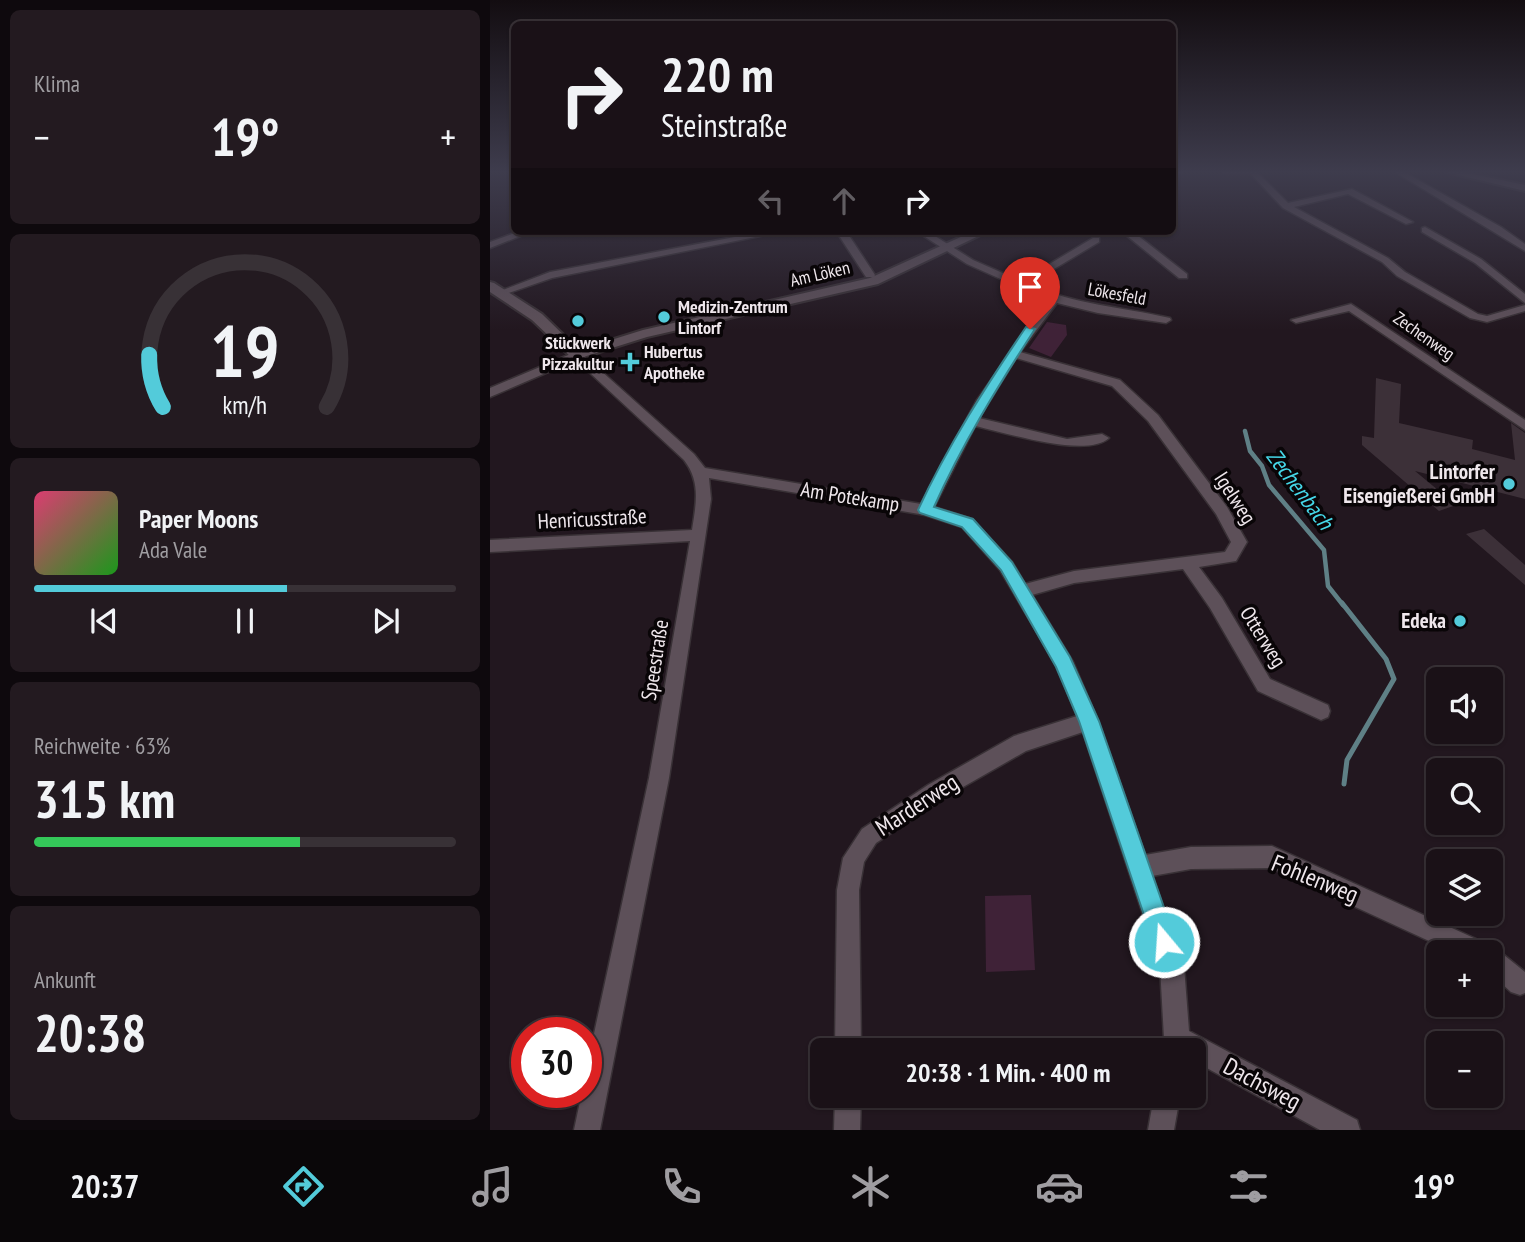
<!DOCTYPE html>
<html lang="de">
<meta charset="utf-8">
<style>
:root{--surface:#1a1117;--page:#231a20;--text:#f1f3f6;--muted:#9f9da1;--line:#383136;--accent:#53cbda}
body{margin:0;font-family:"PT Sans Narrow",sans-serif;background:var(--page);color:var(--text);height:100vh;display:flex;flex-direction:column;font-size:26px;white-space:nowrap}
*{box-sizing:border-box;margin:0}
p{font-size:23px;color:var(--muted)}
.icon{flex:none;width:38px;height:38px;fill:none;stroke:currentColor;stroke-width:2;stroke-linecap:round;stroke-linejoin:round}
.map{position:relative;flex:1;overflow:hidden}
.panel{display:flex;flex-direction:column;gap:10px;padding:10px;background:#0e090d;width:490px}
.panel>*{flex:none}
.top-card{position:absolute;left:21px;top:21px;width:665px;height:214px;border-radius:10px;box-shadow:0 2px 5px #0004,0 0 0 2px var(--line);background:#1a1117;color:var(--text);overflow:hidden}
.buttons{position:absolute;left:936px;top:667px;display:grid;gap:14px}
.buttons a{display:grid;place-items:center;width:77px;height:77px;border-radius:10px;background:var(--surface);box-shadow:0 2px 5px #0004,0 0 0 2px var(--line);font-size:35px}
.speed{position:absolute;left:21px;top:1017px;display:flex;gap:14px;font-size:35px;font-weight:700;text-align:center}
.speed>*{display:grid;place-content:center;width:91px;height:91px;border-radius:50%;background:var(--surface);box-shadow:0 2px 5px #0004,0 0 0 2px var(--line);line-height:1}
.speed .limit{border:10px solid #d22;background:#fff;color:#111}
.pin{position:absolute;display:grid;place-items:center;width:60px;height:60px;color:#fff;margin:-72px -30px;border-radius:50% 50% 50% 0;rotate:-45deg;box-shadow:0 0 7px #0007}
.pin .icon{rotate:45deg}
.me{position:absolute;width:77px;margin:-38px;rotate:342deg;stroke-linejoin:round;filter:drop-shadow(0 0 5px #0008)}
.turn{display:flex;align-items:center;gap:24px;height:147px;padding:0 35px;font-size:32px}
.turn .icon{width:91px;height:91px;stroke-width:2.5}
.turn b{display:block;font-size:49px;line-height:60px}
.lanes{display:flex;align-items:center;height:66px;padding:0 35px;background:#0003;justify-content:center;gap:35px;direction:ltr}
.lanes .off{opacity:.35}
.big{font-size:52px;font-weight:700;line-height:1.1}
.panel .card{flex:1;display:flex;flex-direction:column;justify-content:center;gap:10px;min-width:0;padding:0 24px;border-radius:10px;background:var(--page)}
.panel .dial{align-items:center;gap:0}
.dial svg{height:182px;overflow:visible;fill:none;stroke:var(--line);stroke-width:7;stroke-linecap:round;text-anchor:middle}
.dial text{fill:var(--text);stroke:none}
.song{display:flex;align-items:center;gap:21px}
.cover{width:84px;height:84px;border-radius:10px;background:linear-gradient(135deg,hsl(340 70% 55%),hsl(120 70% 35%))}
.played{height:7px;border-radius:4px;background:linear-gradient(90deg,var(--accent) 60%,var(--line) 60%)}
.keys{display:flex;justify-content:space-around;direction:ltr}
.heat{display:flex;justify-content:space-between;align-items:center;font-size:38px;direction:ltr}
.charge{height:10px;border-radius:5px;background:linear-gradient(90deg,#34c759 63%,var(--line) 0)}
.trip{position:absolute;left:320px;top:1038px;width:396px;height:70px;border-radius:10px;background:var(--surface);box-shadow:0 2px 5px #0004,0 0 0 2px var(--line);font-weight:700;line-height:70px;text-align:center}
.tab-bar{display:flex;height:112px;justify-content:space-around;align-items:center;background:#0a0709;color:var(--muted)}
.tab-bar .icon{width:49px;height:49px}
.tab-bar .on{color:var(--accent)}
.tab-bar b{font-size:32px;color:var(--text)}
main{display:flex;flex:1;min-height:0}
.map>svg:first-child{display:block}
.green{fill:#3f2237}
.lines{fill:none;stroke-linecap:round;stroke-linejoin:round}
.stream-far1{stroke:#5f8086;stroke-width:4.5}
.stream{stroke:#5f8086;stroke-width:5}
.building{fill:#3c3038}
.minor-casing{stroke:#393136;stroke-width:3}
.tertiary-casing{stroke:#393136;stroke-width:4}
.minor{fill:#5d5059;fill-rule:evenodd}
.tertiary{fill:#5d5059;fill-rule:evenodd}
.route{fill:#53cbda;stroke:#36848e;stroke-width:2}
.poi-dot{fill:#53cbda;stroke:#090507;stroke-width:2.5}
.labels{text-anchor:middle;stroke-width:7;stroke-linejoin:round;paint-order:stroke}
.far-street-label{font-size:18px;fill:#efe7ec;stroke:#090507}
.far-poi-label{font-size:18px;font-weight:bold;fill:#efe7ec;stroke:#090507;text-anchor:start}
.poi-label{font-size:21px;font-weight:bold;fill:#efe7ec;stroke:#090507;text-anchor:end}
.street-label{font-size:21px;fill:#efe7ec;stroke:#090507}
.water-label{font-size:23px;font-style:italic;fill:#45d7e8;stroke:#090507}
.near-street-label{font-size:24px;fill:#efe7ec;stroke:#090507}
</style>
<main>
<section class="panel">
<div class="card"><p>Klima</p>
<div class="heat"><a>−</a><b class="big">19°</b><a>+</a></div>
</div>
<div class="card dial"><svg viewBox="0 0 100 80">
<path d="M14 69A42 42 0 1 1 86 69"/>
<path d="M14 69A42 42 0 0 1 8 46" stroke="#53cbda"/>
<text x="50" y="56" font-size="32" font-weight="700">19</text>
<text x="50" y="72" font-size="11">km/h</text>
</svg></div>
<div class="card">
<div class="song"><i class="cover"></i><div><b>Paper Moons</b><p>Ada Vale</p></div></div>
<div class="played"></div>
<div class="keys"><svg class="icon" aria-label="previous" viewBox="0 0 24 24"><path d="M18 5L8 12l10 7zM5 5v14"/></svg><svg class="icon" aria-label="pause" viewBox="0 0 24 24"><path d="M8 5v14M16 5v14"/></svg><svg class="icon" aria-label="next" viewBox="0 0 24 24"><path d="M6 5l10 7-10 7zM19 5v14"/></svg></div>
</div>
<div class="card"><p>Reichweite · 63%</p><b class="big">315 km</b><div class="charge"></div></div>
<div class="card"><p>Ankunft</p><b class="big">20:38</b></div>
</section>
<div class="map">
<svg width="1035" height="1130" viewBox="0 0 1035 1130">
<rect width="100%" height="100%" fill="#22171f"/>
<path class="green" d="M557 322 576 325 577 335 561 357 539 348Z
M541 895 545 970 496 972 495 896Z"/>
<g class="lines">
<path class="stream-far1" d="M755 431 760 451 772 466 779 485 834 550 838 586 853 605"/>
<path class="stream" d="M852 603 896 659 904 679 857 760 854 784"/>
</g>
<path class="building" d="M886 378 911 384 909 423 983 440 982 449 1025 460 1021 423 1035 433V499L925 471 966 505 949 511 872 445V436L884 438Z
M994 529 1035 565V585L976 534Z"/>
<g class="lines">
<defs>
<path id="minor" d="M682 172H692L682 176Z
M732 172H767L798 203 862 189 923 222 916 224 858 194 804 207 898 258 915 272 988 314 997 316 1035 305V311L997 322 980 318 907 276 892 262 793 208 761 174H736Z
M905 172H914L1011 227 1035 244V251Z
M935 227 991 259 1035 294V303L985 263 932 232V228Z
M30 231H43L0 248V242Z
M276 231H295L62 278 10 296 5 293 60 272Z
M346 231H356L385 275 384 277H376Z
M426 231H437L483 260 531 281 603 238H609V242L539 284C589 306 628 306 680 318L681 320 676 323 608 313 567 303 530 352 630 380 668 415 737 507 757 542 746 561 709 567 732 598 780 679 838 705 840 711 838 717 831 720 768 691 720 608 693 569 584 583 542 595 583 662 608 721 655 855 701 847 782 846 997 944 999 948 1009 951 1035 972V993L1030 995 1021 992 1001 974V952H963L781 868 701 869 662 876 694 966 699 1031 867 1120 870 1130H830L704 1061V1050H672L674 1038 670 966 593 732 536 751 452 799 386 843 374 862 369 890 371 1050H345L347 890 353 858 372 829 438 785 524 736 587 716 567 666 510 570 472 527 435 515 219 478 221 499 179 778 110 1130H84L92 1092H96V1071L159 778 200 541 0 552V540L202 530C206 504 211 482 194 460L86 360 0 397V388L83 353H91L204 454 215 468 431 504 487 400 558 300 477 264ZM526 358 622 386 658 421 726 514 741 542 735 552 584 571 535 584 522 562 482 519 444 507 485 426C514 432 596 459 619 438L612 434 577 439 489 418Z
M631 231H642L697 274V278H689Z
M861 304 1035 420V430L859 311 806 323 801 320Z
M345 1096H371L370 1130H344Z
M664 1096H690L684 1130H658Z"/>
<path id="tertiary" d="M956 172H973L1035 185V191Z
M484 231H499L388 284 157 337 87 359 82 358 42 320 0 292V282L4 283 52 314 89 350 153 330 380 278Z"/>
</defs>
<use href="#minor" class="minor-casing"/>
<use href="#tertiary" class="tertiary-casing"/>
<use href="#minor" class="minor"/>
<use href="#tertiary" class="tertiary"/>
</g>
<linearGradient id="sky" x2="0" y2="1"><stop stop-color="#130d11"/><stop offset="0.52" stop-color="#3e3c4d"/><stop offset="1" stop-color="#3e3c4d" stop-opacity="0"/></linearGradient>
<rect width="1035" height="330" fill="url(#sky)"/>
<path class="route" d="M536 327 545 329C508 386 472 444 444 507L483 519 522 562 580 657 609 721 686 942 683 950 674 953 666 950 663 942 589 721 566 667 511 570 472 527 430 513 428 510C458 445 496 386 536 327Z"/>
<g class="poi-dot">
<circle cx="174" cy="317" r="7"/>
<circle cx="88" cy="321" r="7"/>
<path d="M136.5 351.5h7v7h7v7h-7v7h-7v-7h-7v-7h7z"/>
<circle cx="1019" cy="484" r="7"/>
<circle cx="970" cy="621" r="7"/>
</g>
<g class="labels">
<g class="far-street-label">
<text transform="translate(330 274) rotate(-13)" y="6">Am Löken</text>
<text transform="translate(627 294) rotate(10)" y="6">Lökesfeld</text>
<text transform="translate(934 336) rotate(35)" y="6">Zechenweg</text>
</g>
<g class="far-poi-label">
<text x="188" y="313">Medizin-Zentrum<tspan x="188" dy="21">Lintorf</tspan></text>
<text x="88" y="349" text-anchor="middle">Stückwerk<tspan x="88" dy="21">Pizzakultur</tspan></text>
<text x="154" y="358">Hubertus<tspan x="154" dy="21">Apotheke</tspan></text>
</g>
<g class="poi-label">
<text x="1005" y="479">Lintorfer<tspan x="1005" dy="24">Eisengießerei GmbH</tspan></text>
<text x="956" y="628">Edeka</text>
</g>
<g class="street-label">
<text transform="translate(360 497) rotate(9)" y="7">Am Potekamp</text>
<text transform="translate(745 498) rotate(57)" y="7">Igelweg</text>
<text transform="translate(102 519) rotate(-3)" y="7">Henricusstraße</text>
<text transform="translate(773 637) rotate(58)" y="7">Otterweg</text>
<text transform="translate(165 660) rotate(-81)" y="7">Speestraße</text>
</g>
<g class="water-label">
<text transform="translate(810 489) rotate(53)" y="8">Zechenbach</text>
</g>
<g class="near-street-label">
<text transform="translate(427 805) rotate(-33)" y="8">Marderweg</text>
<text transform="translate(825 879) rotate(22)" y="8">Fohlenweg</text>
<text transform="translate(772 1084) rotate(28)" y="8">Dachsweg</text>
</g>
</g>
</svg>
<div class="buttons">
<a><svg class="icon" aria-label="sound" viewBox="0 0 24 24"><path d="M4 9h4l5-4v14l-5-4H4zM17 9q2 3 0 6"/></svg></a>
<a><svg class="icon" aria-label="search" viewBox="0 0 24 24"><circle cx="10" cy="10" r="6"/><path d="M15 15l6 6"/></svg></a>
<a><svg class="icon" aria-label="layers" viewBox="0 0 24 24"><path d="M12 4l9 5-9 5-9-5zM3 14l9 5 9-5"/></svg></a>
<a>+</a>
<a>−</a>
</div>
<div class="speed"><div class="limit">30</div></div>
<div class="pin" style="left:540px;top:329px;background:#d93025"><svg class="icon" aria-label="arrive" viewBox="0 0 24 24"><path d="M6 21V4h12l-3 4 3 4H6"/></svg></div>
<svg class="me" style="left:674px;top:942px" viewBox="-20 -20 40 40"><circle r="17" fill="#53cbda" stroke="#fff" stroke-width="3"/><path d="M0-11L8 9 0 5-8 9z" fill="#fff"/></svg>
<div class="trip">20:38 · 1 Min. · 400 m</div>
<div class="top-card">
<div class="turn"><svg class="icon" aria-label="right" viewBox="0 0 24 24"><path d="M7 20v-9h11M14 6l5 5-5 5"/></svg><div><b>220 m</b>Steinstraße</div></div>
<div class="lanes"><svg class="icon off" aria-label="left" viewBox="0 0 24 24"><path d="M17 20v-9H6M10 6l-5 5 5 5"/></svg><svg class="icon off" aria-label="ahead" viewBox="0 0 24 24"><path d="M12 20V5M6 11l6-6 6 6"/></svg><svg class="icon" aria-label="right" viewBox="0 0 24 24"><path d="M7 20v-9h11M14 6l5 5-5 5"/></svg></div>
</div>
</div>
</main>
<nav class="tab-bar">
<b>20:37</b>
<svg class="icon on" aria-label="directions" viewBox="0 0 24 24"><path d="M12 3l9 9-9 9-9-9zM9 14v-3h6M13 9l2 2-2 2"/></svg>
<svg class="icon" aria-label="music" viewBox="0 0 24 24"><path d="M9 18V5l10-2v13"/><circle cx="6" cy="18" r="3"/><circle cx="16" cy="16" r="3"/></svg>
<svg class="icon" aria-label="phone" viewBox="0 0 24 24"><path d="M5 4h4l2 5-3 2q2 4 5 5l2-3 5 2v4C11 20 4 13 5 4z"/></svg>
<svg class="icon" aria-label="climate" viewBox="0 0 24 24"><path d="M12 3v18M4 7l16 10M4 17L20 7"/></svg>
<svg class="icon" aria-label="car" viewBox="0 0 24 24"><path d="M5 17H2v-5l4-1 3-4h7l3 4 3 1v5h-3M9 17h6M6 11h13"/><circle cx="7" cy="17" r="2"/><circle cx="17" cy="17" r="2"/></svg>
<svg class="icon" aria-label="filters" viewBox="0 0 24 24"><path d="M4 7h16M4 17h16"/><circle cx="9" cy="7" r="2"/><circle cx="15" cy="17" r="2"/></svg>
<b>19°</b>
</nav>
